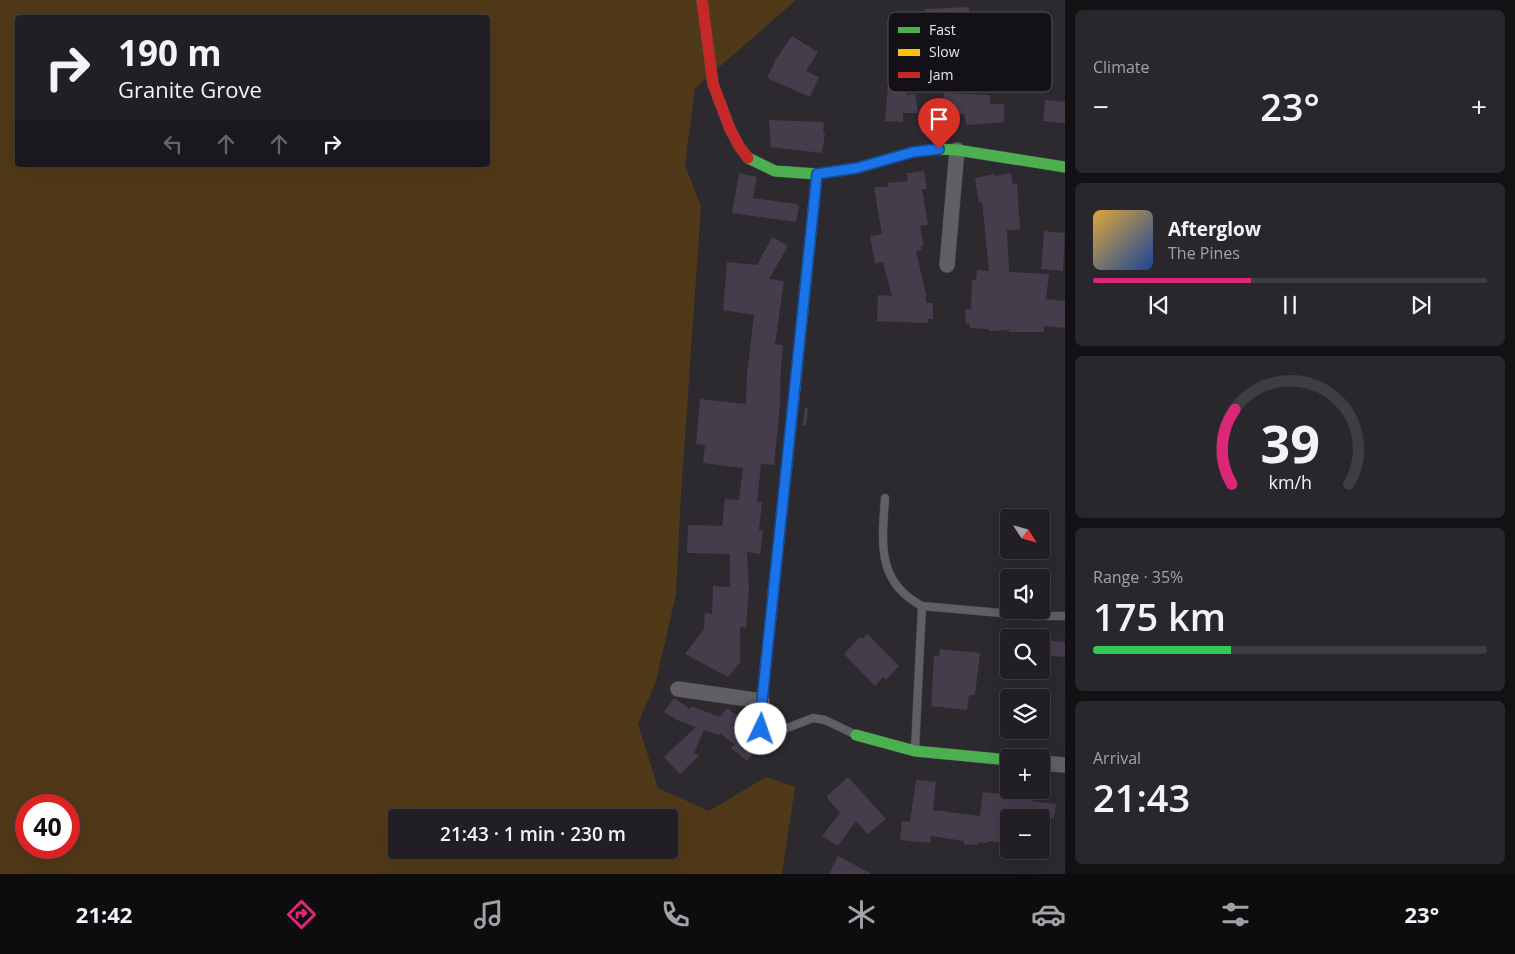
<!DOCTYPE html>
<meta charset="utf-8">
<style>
:root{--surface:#211f23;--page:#29272b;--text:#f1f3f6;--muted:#a2a2a6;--line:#3e3d41;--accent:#db2777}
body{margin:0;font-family:"Open Sans",sans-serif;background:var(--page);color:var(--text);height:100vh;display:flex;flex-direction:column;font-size:19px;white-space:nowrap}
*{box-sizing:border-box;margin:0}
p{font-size:16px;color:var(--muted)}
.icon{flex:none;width:28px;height:28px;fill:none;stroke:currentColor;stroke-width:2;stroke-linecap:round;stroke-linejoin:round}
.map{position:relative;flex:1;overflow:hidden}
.sheet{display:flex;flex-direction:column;gap:10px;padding:10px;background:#121113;width:450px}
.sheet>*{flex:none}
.hud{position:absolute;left:15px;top:15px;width:475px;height:152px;border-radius:5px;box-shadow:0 5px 20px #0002,0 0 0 1px var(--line);background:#211f23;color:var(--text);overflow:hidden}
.needle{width:32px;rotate:126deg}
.buttons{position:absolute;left:1000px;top:509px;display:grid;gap:10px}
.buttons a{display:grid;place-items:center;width:50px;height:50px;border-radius:5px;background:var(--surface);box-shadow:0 5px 20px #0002,0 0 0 1px var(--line);font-size:25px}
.speed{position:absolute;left:15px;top:794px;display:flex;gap:10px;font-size:25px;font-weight:700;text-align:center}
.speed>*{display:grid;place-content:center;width:65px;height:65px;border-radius:50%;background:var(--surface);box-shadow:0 5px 20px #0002,0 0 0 1px var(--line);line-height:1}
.speed .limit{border:8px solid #d22;background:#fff;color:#111}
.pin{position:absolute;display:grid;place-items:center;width:42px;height:42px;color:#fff;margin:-51px -21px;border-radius:50% 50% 50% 0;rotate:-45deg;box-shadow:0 0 5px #0007}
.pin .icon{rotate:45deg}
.me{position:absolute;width:55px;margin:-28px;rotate:3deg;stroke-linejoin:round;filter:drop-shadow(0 0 4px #0008)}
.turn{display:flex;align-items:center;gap:18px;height:105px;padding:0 20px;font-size:22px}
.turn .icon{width:65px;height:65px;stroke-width:2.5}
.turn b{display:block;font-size:35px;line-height:42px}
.lanes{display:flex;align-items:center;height:48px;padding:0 20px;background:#0003;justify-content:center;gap:25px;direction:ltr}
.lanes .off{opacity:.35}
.big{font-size:38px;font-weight:600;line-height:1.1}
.sheet .widget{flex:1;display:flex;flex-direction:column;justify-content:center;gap:8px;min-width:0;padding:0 18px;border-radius:8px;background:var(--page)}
.sheet .dial{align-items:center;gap:0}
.dial svg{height:130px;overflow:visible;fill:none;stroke:var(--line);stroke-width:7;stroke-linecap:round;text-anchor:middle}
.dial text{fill:var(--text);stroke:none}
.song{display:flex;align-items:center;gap:15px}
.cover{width:60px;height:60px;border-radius:8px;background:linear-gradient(135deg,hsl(40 70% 55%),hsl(220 70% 35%))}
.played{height:5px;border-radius:2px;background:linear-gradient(90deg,var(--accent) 40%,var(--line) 40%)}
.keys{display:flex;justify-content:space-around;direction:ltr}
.heat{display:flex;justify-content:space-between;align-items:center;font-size:28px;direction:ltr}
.charge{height:8px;border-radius:4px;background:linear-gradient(90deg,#34c759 35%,var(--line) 0)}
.trip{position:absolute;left:388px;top:809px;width:290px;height:50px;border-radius:5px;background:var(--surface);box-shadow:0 5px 20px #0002,0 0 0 1px var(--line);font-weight:600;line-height:50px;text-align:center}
.dock{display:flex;height:80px;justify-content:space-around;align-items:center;background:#0d0c0e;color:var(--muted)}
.dock .icon{width:35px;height:35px}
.dock .on{color:var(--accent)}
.dock b{font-size:22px;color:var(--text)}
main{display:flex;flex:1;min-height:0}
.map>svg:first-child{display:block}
.green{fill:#503918;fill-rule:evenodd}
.building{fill:#453d4c}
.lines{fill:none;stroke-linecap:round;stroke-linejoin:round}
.lane-casing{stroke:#47444a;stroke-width:9}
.street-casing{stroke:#47444a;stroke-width:16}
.fast-casing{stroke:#47444a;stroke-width:12}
.slow-casing{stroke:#47444a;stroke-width:12}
.jam-casing{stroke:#47444a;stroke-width:12}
.lane{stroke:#615f64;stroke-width:8}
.street{stroke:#615f64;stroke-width:15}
.fast{stroke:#4caf50;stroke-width:11}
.slow{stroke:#ffc107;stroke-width:11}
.jam{stroke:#c62828;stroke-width:11}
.route-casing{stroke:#114b97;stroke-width:12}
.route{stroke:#1a73e8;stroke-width:9}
.key{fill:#131016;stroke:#535056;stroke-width:1}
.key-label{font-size:14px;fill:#e8e5ec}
</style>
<main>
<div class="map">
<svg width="1065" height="874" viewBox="0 0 1065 874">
<rect width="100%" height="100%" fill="#2c292f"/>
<path class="green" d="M0 0H796L695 88 685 165 701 207 681 494 676 594 656 681 638 724 658 788 709 811 766 777 795 787 782 874H0ZM18 18H488V165H18ZM26 805H69V848H26ZM396 818H669V850H396Z"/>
<path class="building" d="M969 7 970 38 926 40 925 9Z
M792 36 818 52 806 71 819 77 810 97 767 78 776 59Z
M888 84 906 88 907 95 915 94 918 113H903V122L885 121Z
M944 93 990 95V104H1004V122L966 125 965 114H943Z
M1045 100 1065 102V123L1043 121Z
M769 120 824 122 823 133H825L822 153 771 147Z
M924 171 927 189H922L928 225 920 226 924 246H921L922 250 916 251 926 294V303H933V319H928V323L877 321 878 295 892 296 883 262 875 263 870 236 882 234 874 187H888V183L908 181 907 173Z
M739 173 757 177 753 198 797 204V206H799L796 222 732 213Z
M1011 173 1013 184 1017 183 1020 229 1007 230 1009 272 1049 274 1046 299 1065 301V328L1044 326V332H1009V330L989 331V329L970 328V324H966L965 309H971L972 280H976L977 270 989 271 982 202 979 203 975 178 995 174V176Z
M1044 231 1065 233 1063 271 1041 269Z
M772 237 788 246 769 279 784 281 775 344 783 345 781 366 780 404 774 465 761 464 757 502H762L759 530H763L760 554 747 552 749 588 746 628 740 627V662L728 677 685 654 704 629 705 613 712 614 713 586 730 587V554L687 553 688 525 722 526 725 499 739 500 743 468 703 463 705 445 696 444 700 399 746 404 747 374 754 315 723 310 727 262 757 265Z
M805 408H808L806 426 803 425Z
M867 634 899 666 886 680 883 677 875 686 844 654 860 637 862 639Z
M1041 640 1065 642V657L1041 655Z
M940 649 980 653 975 695H969L967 710 931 706 934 656H939Z
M674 698 690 709 691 706 720 717 727 708 749 725 734 744 720 733 719 735 704 730 694 753 699 756 680 774 664 757 696 727 677 720 664 712Z
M742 735 758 747 747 761 731 748Z
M848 777 886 819 868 834 856 821 838 846 822 836 840 813 828 799 827 796Z
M916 780 936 782 933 810 980 816 983 792 1032 797V801L1056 804 1054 818H1009V843L989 841 988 843 978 842V845L964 844V841L931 836 930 843 900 840 902 821 910 822Z
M838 856 872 874H829Z"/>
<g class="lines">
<defs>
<path id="lane" d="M885 498C882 542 876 582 922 606L1036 616H1065
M764 733 787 728 813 718 825 720 854 734
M915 749 922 606"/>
<path id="street" d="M947 265 957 150
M678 689 762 701
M1041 763 1065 765"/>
<path id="fast" d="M748 158 775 171 817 174 857 168 913 152 939 149 957 150 1065 167
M762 732V701L794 396
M856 735 915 751 1009 760"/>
<path id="slow" d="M794 396 817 174"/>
<path id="jam" d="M702 0 713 84 730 129 739 146 748 158"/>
</defs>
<use href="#lane" class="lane-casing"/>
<use href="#street" class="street-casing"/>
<use href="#fast" class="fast-casing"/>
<use href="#slow" class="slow-casing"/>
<use href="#jam" class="jam-casing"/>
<use href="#lane" class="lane"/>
<use href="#street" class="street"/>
<use href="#fast" class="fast"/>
<use href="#slow" class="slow"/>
<use href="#jam" class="jam"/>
</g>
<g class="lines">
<defs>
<path id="route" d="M761 729 762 701 817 174 857 168 913 152 939 149"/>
</defs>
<use href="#route" class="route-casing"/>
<use href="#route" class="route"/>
</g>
<rect x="888" y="12" width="164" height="80" rx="8" class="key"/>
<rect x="898" y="27" width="22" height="6" fill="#4caf50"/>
<rect x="898" y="49" width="22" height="7" fill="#ffc107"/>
<rect x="898" y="72" width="22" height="6" fill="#c62828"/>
<g class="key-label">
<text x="929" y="35">Fast</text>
<text x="929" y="57">Slow</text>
<text x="929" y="80">Jam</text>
</g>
</svg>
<div class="buttons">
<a><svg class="needle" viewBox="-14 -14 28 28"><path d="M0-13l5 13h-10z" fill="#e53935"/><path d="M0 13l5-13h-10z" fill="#a2a2a6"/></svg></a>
<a><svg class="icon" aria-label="sound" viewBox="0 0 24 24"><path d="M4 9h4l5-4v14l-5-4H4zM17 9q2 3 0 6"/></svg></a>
<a><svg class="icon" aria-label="search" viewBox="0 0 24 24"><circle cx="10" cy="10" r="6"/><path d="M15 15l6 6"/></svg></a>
<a><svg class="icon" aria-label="layers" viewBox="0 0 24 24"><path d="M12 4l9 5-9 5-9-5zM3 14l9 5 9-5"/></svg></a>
<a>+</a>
<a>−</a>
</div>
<div class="speed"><div class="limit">40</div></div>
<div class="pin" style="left:939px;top:149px;background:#d93025"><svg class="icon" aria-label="arrive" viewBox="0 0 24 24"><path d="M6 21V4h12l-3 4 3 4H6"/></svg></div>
<svg class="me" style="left:761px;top:729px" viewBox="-20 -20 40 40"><circle r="19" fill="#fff"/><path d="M0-13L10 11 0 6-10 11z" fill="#1a73e8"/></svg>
<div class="trip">21:43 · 1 min · 230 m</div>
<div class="hud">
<div class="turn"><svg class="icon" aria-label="right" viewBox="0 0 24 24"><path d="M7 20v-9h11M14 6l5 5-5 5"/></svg><div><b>190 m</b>Granite Grove</div></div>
<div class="lanes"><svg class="icon off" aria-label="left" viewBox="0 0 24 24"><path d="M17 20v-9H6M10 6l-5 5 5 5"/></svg><svg class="icon off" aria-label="ahead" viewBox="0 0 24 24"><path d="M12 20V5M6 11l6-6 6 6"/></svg><svg class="icon off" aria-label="ahead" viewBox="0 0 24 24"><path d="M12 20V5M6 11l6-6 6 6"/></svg><svg class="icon" aria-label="right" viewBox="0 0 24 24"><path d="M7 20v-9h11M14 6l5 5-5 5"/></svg></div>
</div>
</div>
<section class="sheet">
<div class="widget"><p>Climate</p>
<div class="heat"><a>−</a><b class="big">23°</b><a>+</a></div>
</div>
<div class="widget">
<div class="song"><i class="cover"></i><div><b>Afterglow</b><p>The Pines</p></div></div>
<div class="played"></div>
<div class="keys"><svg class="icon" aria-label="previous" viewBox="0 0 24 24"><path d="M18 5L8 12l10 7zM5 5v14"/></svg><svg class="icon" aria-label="pause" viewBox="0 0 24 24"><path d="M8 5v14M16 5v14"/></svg><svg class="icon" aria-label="next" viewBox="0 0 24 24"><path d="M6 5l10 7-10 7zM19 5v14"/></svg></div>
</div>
<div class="widget dial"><svg viewBox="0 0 100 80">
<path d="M14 69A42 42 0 1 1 86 69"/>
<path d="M14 69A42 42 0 0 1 16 23" stroke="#db2777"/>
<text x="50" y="56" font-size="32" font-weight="700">39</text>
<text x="50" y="72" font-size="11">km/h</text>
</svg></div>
<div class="widget"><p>Range · 35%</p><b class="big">175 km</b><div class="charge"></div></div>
<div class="widget"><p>Arrival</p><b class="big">21:43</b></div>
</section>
</main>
<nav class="dock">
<b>21:42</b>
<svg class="icon on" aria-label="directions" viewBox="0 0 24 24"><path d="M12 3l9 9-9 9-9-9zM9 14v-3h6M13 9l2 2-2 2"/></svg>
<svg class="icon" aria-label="music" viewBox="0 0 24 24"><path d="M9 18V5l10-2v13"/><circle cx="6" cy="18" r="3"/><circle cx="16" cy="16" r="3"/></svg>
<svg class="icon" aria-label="phone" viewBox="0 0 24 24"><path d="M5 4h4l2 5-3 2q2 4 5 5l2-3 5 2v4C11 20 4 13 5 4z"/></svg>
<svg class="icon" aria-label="climate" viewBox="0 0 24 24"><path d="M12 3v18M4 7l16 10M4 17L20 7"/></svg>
<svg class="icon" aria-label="car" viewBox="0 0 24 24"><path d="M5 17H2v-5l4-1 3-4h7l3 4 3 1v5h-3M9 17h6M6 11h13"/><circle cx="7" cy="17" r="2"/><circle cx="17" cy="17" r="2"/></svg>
<svg class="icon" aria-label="filters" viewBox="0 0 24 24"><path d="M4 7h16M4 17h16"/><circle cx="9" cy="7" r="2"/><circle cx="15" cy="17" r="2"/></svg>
<b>23°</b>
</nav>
